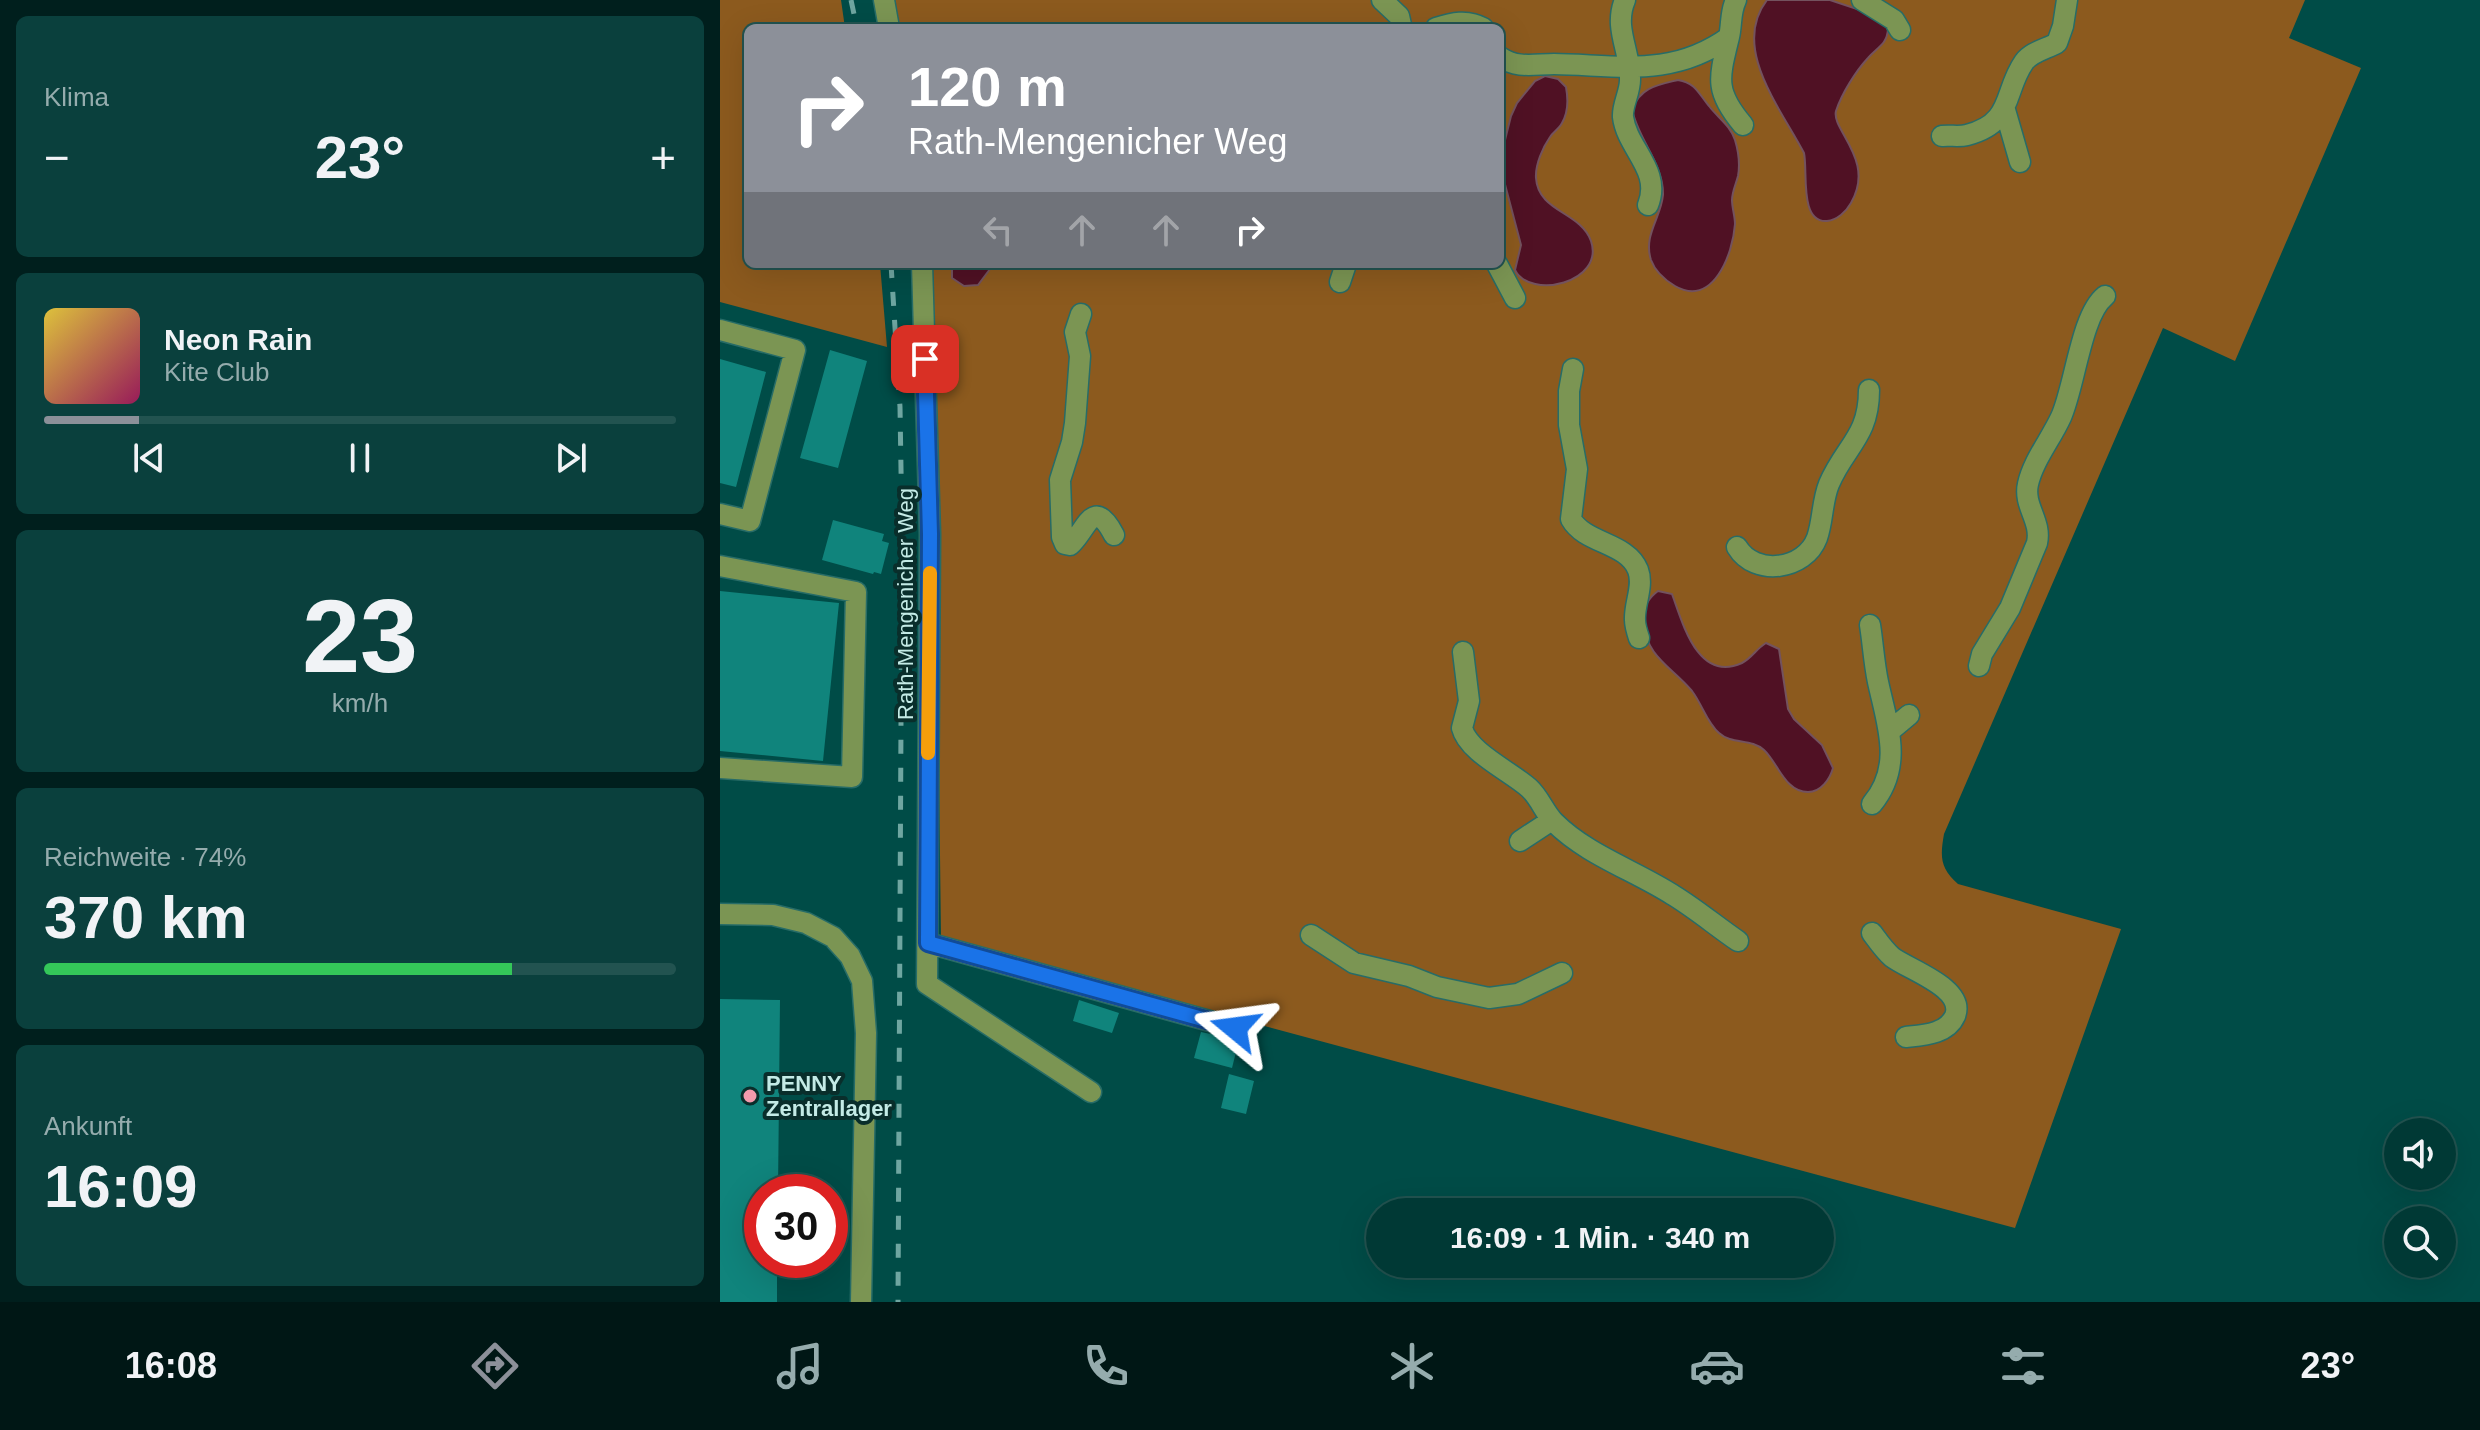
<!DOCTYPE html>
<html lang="de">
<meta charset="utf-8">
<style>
:root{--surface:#003935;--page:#0a403d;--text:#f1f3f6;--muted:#95acad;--line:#225350;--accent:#8c9099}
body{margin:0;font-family:Arial,sans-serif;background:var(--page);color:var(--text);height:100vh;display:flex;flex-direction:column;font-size:30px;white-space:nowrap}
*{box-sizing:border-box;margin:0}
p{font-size:26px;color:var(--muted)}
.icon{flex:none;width:44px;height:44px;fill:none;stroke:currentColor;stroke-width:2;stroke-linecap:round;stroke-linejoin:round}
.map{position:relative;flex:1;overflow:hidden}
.sheet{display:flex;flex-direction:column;gap:16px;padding:16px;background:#001f1d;width:720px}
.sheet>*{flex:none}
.hud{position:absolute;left:24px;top:24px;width:760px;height:244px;border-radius:12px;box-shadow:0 8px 32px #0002,0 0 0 2px var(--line);background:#8c9099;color:#fff;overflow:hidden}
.tools{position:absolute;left:1664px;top:1118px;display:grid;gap:16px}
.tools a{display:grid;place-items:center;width:72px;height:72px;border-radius:50%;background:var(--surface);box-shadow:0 8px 32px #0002,0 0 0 2px var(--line);font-size:40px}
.speed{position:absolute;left:24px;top:1174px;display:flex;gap:16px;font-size:40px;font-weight:700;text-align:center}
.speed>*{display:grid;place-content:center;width:104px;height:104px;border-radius:50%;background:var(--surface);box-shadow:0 8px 32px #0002,0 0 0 2px var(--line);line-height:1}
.speed .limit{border:12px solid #d22;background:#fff;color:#111}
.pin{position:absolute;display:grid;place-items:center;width:68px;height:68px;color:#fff;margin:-34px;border-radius:16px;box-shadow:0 4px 12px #0006}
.me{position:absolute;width:88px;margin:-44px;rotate:286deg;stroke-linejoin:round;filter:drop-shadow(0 0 6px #0008)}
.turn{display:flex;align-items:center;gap:28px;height:168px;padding:0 32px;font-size:36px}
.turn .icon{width:104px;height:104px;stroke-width:2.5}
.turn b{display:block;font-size:56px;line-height:68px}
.lanes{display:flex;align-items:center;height:76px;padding:0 32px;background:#0003;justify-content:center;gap:40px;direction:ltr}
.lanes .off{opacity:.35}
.big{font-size:60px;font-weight:800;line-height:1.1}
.sheet .card{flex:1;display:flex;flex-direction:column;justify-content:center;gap:12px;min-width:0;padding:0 28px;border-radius:12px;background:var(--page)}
.sheet .dial{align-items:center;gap:0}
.dial b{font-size:104px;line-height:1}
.song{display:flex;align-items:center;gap:24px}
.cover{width:96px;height:96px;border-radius:12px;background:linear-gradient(135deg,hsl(50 70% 55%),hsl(330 70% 35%))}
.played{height:8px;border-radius:4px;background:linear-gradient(90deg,var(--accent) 15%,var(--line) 15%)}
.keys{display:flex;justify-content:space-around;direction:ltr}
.heat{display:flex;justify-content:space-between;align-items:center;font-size:44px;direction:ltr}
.charge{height:12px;border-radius:6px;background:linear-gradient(90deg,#34c759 74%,var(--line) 0)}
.trip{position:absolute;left:646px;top:1198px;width:468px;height:80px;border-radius:40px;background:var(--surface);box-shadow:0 8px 32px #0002,0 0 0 2px var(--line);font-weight:800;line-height:80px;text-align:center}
.tab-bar{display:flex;height:128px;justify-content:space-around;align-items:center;background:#001715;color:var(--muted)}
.tab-bar .icon{width:56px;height:56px}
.tab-bar .active{color:var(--accent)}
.tab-bar b{font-size:36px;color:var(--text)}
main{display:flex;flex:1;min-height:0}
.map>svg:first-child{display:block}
.green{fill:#8c5a1e}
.water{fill:#501124;stroke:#73525e;stroke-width:2}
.building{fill:#10847c}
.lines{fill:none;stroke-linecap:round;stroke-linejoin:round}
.minor-casing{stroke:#276c67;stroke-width:23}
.minor{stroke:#7b9553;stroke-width:20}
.rail{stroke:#6fa6a1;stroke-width:5;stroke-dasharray:14 14;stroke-linecap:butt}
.route-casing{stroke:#114b97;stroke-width:20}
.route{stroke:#1a73e8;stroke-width:14}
.slow{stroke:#f59e0b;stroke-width:14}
.poi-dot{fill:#f39aac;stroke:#092e2b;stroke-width:3}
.labels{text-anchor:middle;stroke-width:8;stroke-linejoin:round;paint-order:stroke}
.street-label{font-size:22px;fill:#c4ebe6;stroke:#092e2b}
.poi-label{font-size:22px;font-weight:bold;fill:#c4ebe6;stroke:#092e2b;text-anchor:start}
</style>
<main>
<section class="sheet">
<div class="card"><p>Klima</p>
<div class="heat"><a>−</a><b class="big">23°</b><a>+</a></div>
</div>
<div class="card">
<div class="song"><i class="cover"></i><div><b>Neon Rain</b><p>Kite Club</p></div></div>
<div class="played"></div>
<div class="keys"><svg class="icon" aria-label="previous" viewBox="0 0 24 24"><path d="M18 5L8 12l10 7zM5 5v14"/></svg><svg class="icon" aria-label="pause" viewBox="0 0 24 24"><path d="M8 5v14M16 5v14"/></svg><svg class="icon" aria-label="next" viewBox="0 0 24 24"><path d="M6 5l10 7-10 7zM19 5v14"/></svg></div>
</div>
<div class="card dial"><b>23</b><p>km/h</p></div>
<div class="card"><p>Reichweite · 74%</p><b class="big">370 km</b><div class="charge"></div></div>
<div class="card"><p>Ankunft</p><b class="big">16:09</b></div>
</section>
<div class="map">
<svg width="1760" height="1302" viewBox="0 0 1760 1302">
<rect width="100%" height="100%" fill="#004c47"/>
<path class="green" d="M0 0H121L125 28H28V264H160L167 347 0 302Z
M172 0H1585L1569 38 1641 68 1515 361 1443 328 1224 834C1220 857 1220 868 1238 884L1401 929 1295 1228 221 939 213 264H780V28H178Z"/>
<path class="water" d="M1047 0H1110L1155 15 1168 29C1167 45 1157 47 1148 58 1136 71 1122 93 1116 111 1111 130 1156 160 1131 203 1126 212 1117 220 1107 221 1079 223 1088 171 1084 153 1062 110 1010 48 1047 0Z
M825 76 838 79 846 87C848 98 848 113 842 123 839 129 833 132 830 137 823 147 815 165 816 178 818 212 861 212 871 241 885 283 810 300 795 270L801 245 782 173 784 144 791 116 797 103 815 81Z
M958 80C976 83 978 93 989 106 998 118 1010 125 1015 140 1018 150 1020 165 1018 176 1016 184 1012 192 1012 200 1012 208 1015 216 1015 224 1013 254 993 308 955 286 945 280 935 271 931 260 923 235 941 218 943 195 944 164 917 138 912 109 921 87 937 85 958 80Z
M232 264H270V269L258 285 244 286 232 278Z
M938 591 952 594C963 624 978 683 1022 663 1032 658 1036 649 1046 643L1059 649 1068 709 1074 719 1102 745 1113 768C1110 779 1101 792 1088 792 1065 792 1058 763 1044 750 1031 738 1012 745 999 733 987 723 982 704 972 691 952 667 926 657 924 623 922 609 927 599 938 591Z"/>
<path class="building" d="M110 350 147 361 118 468 80 458Z
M0 359 46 372 16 487 0 483Z
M113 520 164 534 162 541 169 543 161 574 154 572 153 574 102 560Z
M0 591 119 603 103 761 0 751Z
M0 999 60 1000 58 1192H42V1260H57V1302H0Z
M359 1000 399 1013 392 1033 353 1021Z
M481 1032 519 1040 512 1068 474 1058Z
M509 1074 534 1081 526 1114 501 1108Z"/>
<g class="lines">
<defs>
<path id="minor" d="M164 0 169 28
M662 0 679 16 681 25
M905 0C893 28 911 52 910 80 910 93 902 105 903 117 907 149 942 170 928 205
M1016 0C1010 12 1012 24 1009 37 999 78 994 91 1023 125
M1142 0 1174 20 1180 30
M716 28C732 23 747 19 763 28
M780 57C798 69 814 64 834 64 899 65 952 78 1009 37
M1285 110 1300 162
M1222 136C1230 135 1239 137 1247 135 1294 123 1283 92 1304 62 1311 52 1326 49 1337 43L1343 26 1347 0
M202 264 210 534 207 984 371 1092
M777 264 795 298
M620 282 626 264
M361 314 355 332 360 356 355 423 352 442 340 480 342 537 345 544 350 545C366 532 373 494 394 535
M0 330 75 350 30 521 0 514
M853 369 849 391V425L857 469 851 519C865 544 907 542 918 570 924 586 914 604 915 620 915 626 917 632 919 638
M1017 547C1035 577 1085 570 1097 538 1103 521 1102 501 1109 484 1125 446 1149 437 1149 390
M0 566 136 592 132 777 0 768
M1150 625C1153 644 1154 663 1158 682 1167 724 1184 766 1152 804
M743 652 749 701 742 728C748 752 790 771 809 788 820 798 824 812 834 822 867 855 914 870 953 895 976 909 996 926 1018 941
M1259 666 1262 654 1290 608 1317 543C1322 521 1303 506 1308 484 1313 461 1331 439 1341 417 1355 386 1361 315 1385 296
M1171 730 1189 715
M800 841 832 820
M0 914 53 915 86 923 113 937 130 956 142 981 146 1033 141 1302
M1152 933C1158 941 1164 950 1172 957 1189 970 1246 988 1235 1016 1227 1034 1204 1035 1186 1037
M591 935 634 963 689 976 717 987 769 998 798 994 842 973
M208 943 515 1028"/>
</defs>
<use href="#minor" class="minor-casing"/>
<use href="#minor" class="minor"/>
<path class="rail" d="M131 0 137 28
M171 264 180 407 182 530 178 1302"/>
</g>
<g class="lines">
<defs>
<path id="route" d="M205 359 210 534 208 943 515 1028"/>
</defs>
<use href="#route" class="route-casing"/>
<use href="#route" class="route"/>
<path class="slow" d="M208 753 210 573"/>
</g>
<circle class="poi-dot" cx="30" cy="1096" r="8"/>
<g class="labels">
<g class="street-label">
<text transform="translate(185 604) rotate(-90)" y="8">Rath-Mengenicher Weg</text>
</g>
<g class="poi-label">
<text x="46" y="1091">PENNY<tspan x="46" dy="25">Zentrallager</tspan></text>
</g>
</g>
</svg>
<div class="tools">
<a><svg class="icon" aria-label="sound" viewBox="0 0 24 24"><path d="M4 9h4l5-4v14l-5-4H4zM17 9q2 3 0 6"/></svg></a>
<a><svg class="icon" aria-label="search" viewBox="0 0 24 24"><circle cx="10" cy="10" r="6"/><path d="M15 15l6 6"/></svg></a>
</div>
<div class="speed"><div class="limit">30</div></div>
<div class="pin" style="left:205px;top:359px;background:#d93025"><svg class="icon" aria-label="arrive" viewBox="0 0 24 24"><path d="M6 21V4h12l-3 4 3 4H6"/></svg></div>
<svg class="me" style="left:515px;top:1028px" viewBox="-20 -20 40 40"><path d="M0-17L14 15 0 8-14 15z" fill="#1a73e8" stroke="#fff" stroke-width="4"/></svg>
<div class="trip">16:09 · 1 Min. · 340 m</div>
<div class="hud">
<div class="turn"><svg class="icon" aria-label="right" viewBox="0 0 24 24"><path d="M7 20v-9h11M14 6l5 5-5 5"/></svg><div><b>120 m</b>Rath-Mengenicher Weg</div></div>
<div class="lanes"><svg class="icon off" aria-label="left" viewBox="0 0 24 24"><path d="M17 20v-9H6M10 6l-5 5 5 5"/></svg><svg class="icon off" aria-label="ahead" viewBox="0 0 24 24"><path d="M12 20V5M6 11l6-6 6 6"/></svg><svg class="icon off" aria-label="ahead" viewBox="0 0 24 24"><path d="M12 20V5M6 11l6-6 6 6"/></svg><svg class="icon" aria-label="right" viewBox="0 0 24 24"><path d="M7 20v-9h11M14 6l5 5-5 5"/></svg></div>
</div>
</div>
</main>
<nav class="tab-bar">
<b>16:08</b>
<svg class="icon active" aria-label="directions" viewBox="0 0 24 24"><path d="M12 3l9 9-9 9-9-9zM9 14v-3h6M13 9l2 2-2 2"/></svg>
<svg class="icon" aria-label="music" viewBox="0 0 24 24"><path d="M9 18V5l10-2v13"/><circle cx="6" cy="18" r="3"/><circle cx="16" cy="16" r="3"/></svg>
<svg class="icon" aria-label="phone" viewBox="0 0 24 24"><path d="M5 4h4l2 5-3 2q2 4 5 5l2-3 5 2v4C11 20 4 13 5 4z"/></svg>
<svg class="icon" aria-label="climate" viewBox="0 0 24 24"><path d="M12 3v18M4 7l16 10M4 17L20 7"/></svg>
<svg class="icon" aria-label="car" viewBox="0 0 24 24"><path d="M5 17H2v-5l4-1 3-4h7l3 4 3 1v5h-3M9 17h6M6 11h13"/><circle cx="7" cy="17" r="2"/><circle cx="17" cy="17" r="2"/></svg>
<svg class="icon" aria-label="filters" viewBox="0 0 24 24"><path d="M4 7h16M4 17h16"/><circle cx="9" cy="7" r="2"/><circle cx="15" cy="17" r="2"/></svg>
<b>23°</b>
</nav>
